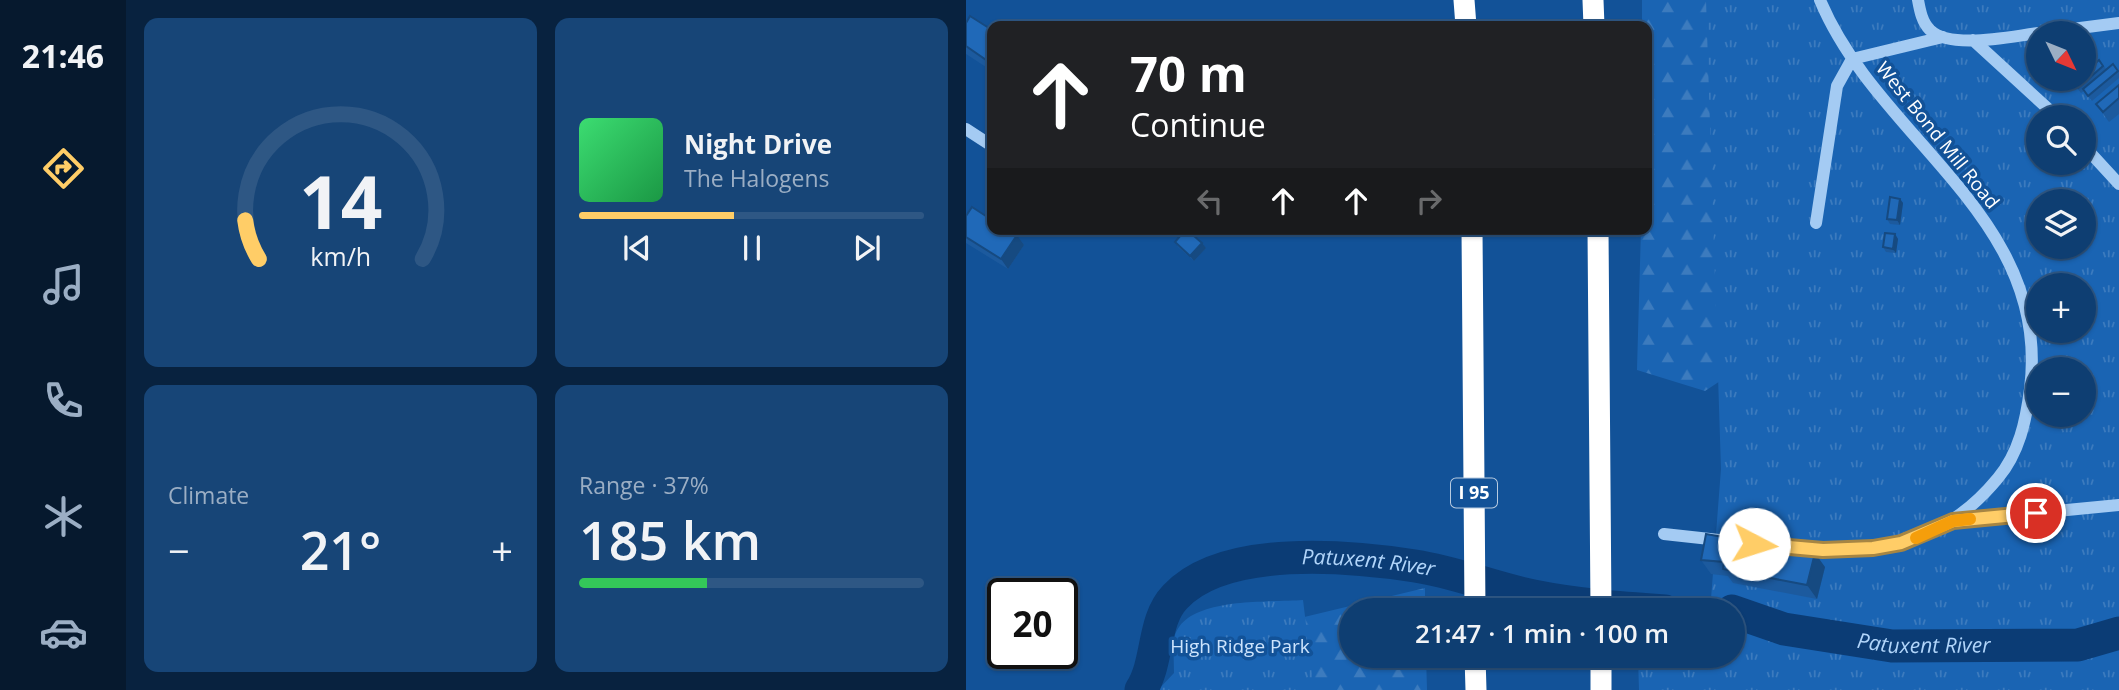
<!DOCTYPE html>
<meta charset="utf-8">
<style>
:root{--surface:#0e3e72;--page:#174577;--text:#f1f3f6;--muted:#9baec4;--line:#2e5784;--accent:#ffcd67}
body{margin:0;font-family:"Open Sans",sans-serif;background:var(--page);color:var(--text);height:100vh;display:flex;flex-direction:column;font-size:26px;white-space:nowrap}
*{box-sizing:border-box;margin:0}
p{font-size:23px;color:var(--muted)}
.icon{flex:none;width:38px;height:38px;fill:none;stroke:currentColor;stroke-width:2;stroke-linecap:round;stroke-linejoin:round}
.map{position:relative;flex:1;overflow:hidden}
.details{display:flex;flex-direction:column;gap:18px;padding:18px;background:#08223f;width:840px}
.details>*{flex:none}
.banner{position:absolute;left:21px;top:21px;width:665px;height:214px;border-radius:14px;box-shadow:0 2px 5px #0004,0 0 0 2px var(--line);background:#202124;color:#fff;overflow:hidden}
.needle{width:46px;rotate:133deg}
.buttons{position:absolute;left:1060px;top:21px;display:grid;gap:14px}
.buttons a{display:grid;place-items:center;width:70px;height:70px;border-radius:50%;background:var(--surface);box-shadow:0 2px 5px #0004,0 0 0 2px var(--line);font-size:35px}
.speed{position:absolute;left:21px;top:578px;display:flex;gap:14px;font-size:35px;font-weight:700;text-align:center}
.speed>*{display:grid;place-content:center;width:91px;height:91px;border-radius:50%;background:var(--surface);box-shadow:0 2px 5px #0004,0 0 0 2px var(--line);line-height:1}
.speed .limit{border:4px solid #111;border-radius:10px;background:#fff;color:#111}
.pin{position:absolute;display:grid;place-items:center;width:60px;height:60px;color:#fff;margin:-30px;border:4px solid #fff;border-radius:50%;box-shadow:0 2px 7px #0007}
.me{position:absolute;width:77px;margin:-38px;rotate:95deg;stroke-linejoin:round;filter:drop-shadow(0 0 5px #0008)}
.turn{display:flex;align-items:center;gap:24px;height:147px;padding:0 28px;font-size:32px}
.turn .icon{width:91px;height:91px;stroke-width:2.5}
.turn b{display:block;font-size:49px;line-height:60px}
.lanes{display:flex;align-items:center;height:66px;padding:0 28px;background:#0003;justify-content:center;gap:35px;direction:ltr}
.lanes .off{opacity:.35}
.big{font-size:52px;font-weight:600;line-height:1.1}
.details .tile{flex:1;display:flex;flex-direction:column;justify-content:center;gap:10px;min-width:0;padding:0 24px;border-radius:14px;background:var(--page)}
.details .dial{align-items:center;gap:0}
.dial svg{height:182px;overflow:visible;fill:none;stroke:var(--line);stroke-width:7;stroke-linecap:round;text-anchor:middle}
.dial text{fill:var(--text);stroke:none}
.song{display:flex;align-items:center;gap:21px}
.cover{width:84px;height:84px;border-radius:10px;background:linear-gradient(135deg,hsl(140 70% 55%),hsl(140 70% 35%))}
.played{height:7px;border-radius:4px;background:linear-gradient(90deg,var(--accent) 45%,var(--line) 45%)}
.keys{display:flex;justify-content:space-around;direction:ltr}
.heat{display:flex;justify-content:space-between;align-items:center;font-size:38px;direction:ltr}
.charge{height:10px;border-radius:5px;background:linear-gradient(90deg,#34c759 37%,var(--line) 0)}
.details .tiles{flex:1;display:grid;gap:18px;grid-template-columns:repeat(2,1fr)}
.trip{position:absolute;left:373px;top:598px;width:406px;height:70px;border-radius:35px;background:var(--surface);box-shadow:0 2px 5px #0004,0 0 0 2px var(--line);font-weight:600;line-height:70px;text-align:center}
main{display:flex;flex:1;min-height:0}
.tabs{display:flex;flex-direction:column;width:126px;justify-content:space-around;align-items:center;background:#06192e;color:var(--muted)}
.tabs .icon{width:49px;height:49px}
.tabs .on{color:var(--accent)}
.tabs b{font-size:32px;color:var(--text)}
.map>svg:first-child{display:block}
.forest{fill:url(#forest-firs);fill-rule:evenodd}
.park{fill:url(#park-tufts);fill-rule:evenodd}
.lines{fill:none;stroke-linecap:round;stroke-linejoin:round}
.river{stroke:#0b3c75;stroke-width:33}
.minor{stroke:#a4cbf3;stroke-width:12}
.highway{stroke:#fff;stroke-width:21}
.wall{fill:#1c5a9e}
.shaded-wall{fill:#164a81}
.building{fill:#2069b8;stroke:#164a81;stroke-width:2}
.route-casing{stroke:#a68543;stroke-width:18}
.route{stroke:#ffcd67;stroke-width:12}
.slow{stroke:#f59e0b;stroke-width:12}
.labels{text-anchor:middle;stroke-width:7;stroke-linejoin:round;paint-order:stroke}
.shield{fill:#125298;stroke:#b8cbe0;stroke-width:2}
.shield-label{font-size:18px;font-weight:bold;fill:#fff}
.street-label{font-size:19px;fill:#fff;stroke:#125298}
.park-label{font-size:19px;fill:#cde4fd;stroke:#125298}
.water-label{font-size:21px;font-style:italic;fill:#b1d5fa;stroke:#125298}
</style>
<main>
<nav class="tabs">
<b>21:46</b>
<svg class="icon on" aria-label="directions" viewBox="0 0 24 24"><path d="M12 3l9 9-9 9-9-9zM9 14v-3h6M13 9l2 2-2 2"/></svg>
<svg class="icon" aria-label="music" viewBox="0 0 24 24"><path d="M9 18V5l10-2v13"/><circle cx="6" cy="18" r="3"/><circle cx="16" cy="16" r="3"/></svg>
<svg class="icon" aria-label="phone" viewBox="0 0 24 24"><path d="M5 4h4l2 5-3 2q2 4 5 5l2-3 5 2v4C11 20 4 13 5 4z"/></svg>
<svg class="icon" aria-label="climate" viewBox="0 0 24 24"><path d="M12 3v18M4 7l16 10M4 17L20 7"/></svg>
<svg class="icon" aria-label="car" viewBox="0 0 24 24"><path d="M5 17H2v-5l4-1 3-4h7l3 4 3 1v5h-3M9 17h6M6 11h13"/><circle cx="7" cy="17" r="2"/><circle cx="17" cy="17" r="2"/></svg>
</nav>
<section class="details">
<div class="tiles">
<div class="tile dial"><svg viewBox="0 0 100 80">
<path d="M14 69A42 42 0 1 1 86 69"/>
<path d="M14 69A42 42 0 0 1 8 52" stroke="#ffcd67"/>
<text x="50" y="56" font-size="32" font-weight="700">14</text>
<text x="50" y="72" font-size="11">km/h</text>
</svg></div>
<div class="tile">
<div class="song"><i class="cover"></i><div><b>Night Drive</b><p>The Halogens</p></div></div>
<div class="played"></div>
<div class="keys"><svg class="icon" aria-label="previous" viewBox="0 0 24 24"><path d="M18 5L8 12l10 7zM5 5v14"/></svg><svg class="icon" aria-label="pause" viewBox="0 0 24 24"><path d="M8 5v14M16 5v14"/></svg><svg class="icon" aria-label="next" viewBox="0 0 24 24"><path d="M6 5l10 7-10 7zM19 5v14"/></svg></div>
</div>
<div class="tile"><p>Climate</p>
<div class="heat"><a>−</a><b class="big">21°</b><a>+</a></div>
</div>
<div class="tile"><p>Range · 37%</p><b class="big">185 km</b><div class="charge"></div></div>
</div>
</section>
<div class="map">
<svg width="1153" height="690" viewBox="0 0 1153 690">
<defs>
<pattern id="forest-firs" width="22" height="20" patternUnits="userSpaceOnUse" patternTransform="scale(1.75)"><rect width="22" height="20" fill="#1a64b3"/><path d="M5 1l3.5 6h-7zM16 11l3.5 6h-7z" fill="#3c7bbe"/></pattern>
<pattern id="park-tufts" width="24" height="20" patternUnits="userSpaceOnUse" patternTransform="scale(1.75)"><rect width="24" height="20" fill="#1a64b3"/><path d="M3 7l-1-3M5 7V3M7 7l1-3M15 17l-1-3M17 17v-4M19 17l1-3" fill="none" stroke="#3c7bbe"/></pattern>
</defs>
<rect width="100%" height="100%" fill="#125298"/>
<path class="forest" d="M676 0H919L930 79 1152 219 1118 369H1073V415L1092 470 789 358 739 391 671 370 675 229H681V26H676ZM1073 201H1118V247H1073ZM1073 285H1118V331H1073Z
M459 588V611H385V656H460L461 690H221L242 640Z"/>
<path class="park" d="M740 0H1153V690H673L672 656H766V611H670V602L745 599 755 469ZM1073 33H1118V79H1073ZM1073 117H1118V163H1073ZM1073 201H1118V247H1073ZM1073 285H1118V331H1073ZM1073 369H1118V415H1073Z
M337 600 348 690H192L208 673C208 662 207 650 208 640 215 595 304 603 337 600Z"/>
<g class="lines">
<g class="river">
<path id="s1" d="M766 611 818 629 926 646 1112 645 1153 633"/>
<path id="s2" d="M175 690C193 662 186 621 209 597 258 544 384 556 449 566 489 572 528 588 567 596 611 605 655 608 699 611"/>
</g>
<path class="minor" d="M952 0C954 11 956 22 964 30 985 50 1046 36 1073 33
M1075 33 1153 23
M1007 40 1091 117
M0 129 26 146
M1118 146 1153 184
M850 223 871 86 886 59 977 37
M987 521 1153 505
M698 534 753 540
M785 543C882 553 964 561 1032 478 1053 453 1060 421 1064 389 1086 217 912 140 854 0"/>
<path class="highway" d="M498 0 500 26
M627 0 628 26
M506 229 509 611
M632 229 635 611
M509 656 510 690
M635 656V690"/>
</g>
<path class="wall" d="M0 23 26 30V71L0 54Z
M1133 60 1140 69 1147 64 1153 72V78L1126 101 1118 91 1115 93 1107 83Z
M1153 85V114L1143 122 1130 104Z
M934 199 937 203 934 225 924 224 921 219Z
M0 216 51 235 58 245 42 269 0 243Z
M929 234 932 239 930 253 920 252 917 247Z
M209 242 236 243 240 248 228 261 212 247Z
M735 560 859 567 851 599 767 583 762 576 745 574Z"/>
<path class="shaded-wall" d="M934 199 937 203 934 225 931 220Z
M929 234 932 239 930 253 927 249Z
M51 235 58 245 42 269 35 259Z
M236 243 240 248 228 261 224 256Z
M849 553 859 567 851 599 841 585Z"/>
<path class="building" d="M4 16 26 30V64L0 46V23Z
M1133 60 1137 66 1112 88 1107 83 1112 79H1118V73Z
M1147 64 1152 71 1122 96 1117 89Z
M1153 85V98L1137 112 1130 104Z
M924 197 934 199 931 220 921 219Z
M6 207 26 220V229H41L51 235 35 259 0 237V216Z
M220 229 236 243 224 256 209 242Z
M919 233 929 234 927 249 917 247Z
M740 534 849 553 841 585 757 569 758 562 735 560Z"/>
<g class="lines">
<defs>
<path id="route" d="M788 544 857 550 907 548 935 543 987 521 1070 513"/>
</defs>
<use href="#route" class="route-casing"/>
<use href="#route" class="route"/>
<path class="slow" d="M950 538 987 521 1004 519"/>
</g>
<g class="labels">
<rect class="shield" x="485" y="478.5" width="46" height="29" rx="5"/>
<g class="shield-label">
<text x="508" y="499">I 95</text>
</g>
<g class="street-label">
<text transform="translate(972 135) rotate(51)" y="7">West Bond Mill Road</text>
</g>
<g class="park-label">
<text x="274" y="653">High Ridge Park</text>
</g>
<g class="water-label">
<text dy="7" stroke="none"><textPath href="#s2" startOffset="303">Patuxent River</textPath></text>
<text dy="7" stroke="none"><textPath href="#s1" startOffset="196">Patuxent River</textPath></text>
</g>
</g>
</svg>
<div class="buttons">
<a><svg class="needle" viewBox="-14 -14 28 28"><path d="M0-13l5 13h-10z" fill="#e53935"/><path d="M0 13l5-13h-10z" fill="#9baec4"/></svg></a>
<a><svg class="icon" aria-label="search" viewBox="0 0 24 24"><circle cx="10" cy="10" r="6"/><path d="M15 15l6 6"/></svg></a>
<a><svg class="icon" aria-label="layers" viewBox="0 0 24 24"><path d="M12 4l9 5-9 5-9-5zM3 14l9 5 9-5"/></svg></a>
<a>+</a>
<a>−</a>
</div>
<div class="speed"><div class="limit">20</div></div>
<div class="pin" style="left:1070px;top:513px;background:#d93025"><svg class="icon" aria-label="arrive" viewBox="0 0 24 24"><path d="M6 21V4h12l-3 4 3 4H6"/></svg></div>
<svg class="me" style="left:788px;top:544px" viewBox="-20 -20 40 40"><circle r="19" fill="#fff"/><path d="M0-13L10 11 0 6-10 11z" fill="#ffcd67"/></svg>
<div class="trip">21:47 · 1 min · 100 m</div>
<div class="banner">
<div class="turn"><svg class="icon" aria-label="ahead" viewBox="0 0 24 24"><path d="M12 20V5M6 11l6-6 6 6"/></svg><div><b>70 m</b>Continue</div></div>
<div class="lanes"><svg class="icon off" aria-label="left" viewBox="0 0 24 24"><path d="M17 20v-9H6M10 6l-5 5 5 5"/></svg><svg class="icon" aria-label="ahead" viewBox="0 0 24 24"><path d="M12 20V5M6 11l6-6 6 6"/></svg><svg class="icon" aria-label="ahead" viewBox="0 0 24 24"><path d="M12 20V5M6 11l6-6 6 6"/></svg><svg class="icon off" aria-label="right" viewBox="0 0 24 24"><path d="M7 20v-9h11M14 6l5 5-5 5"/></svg></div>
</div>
</div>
</main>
